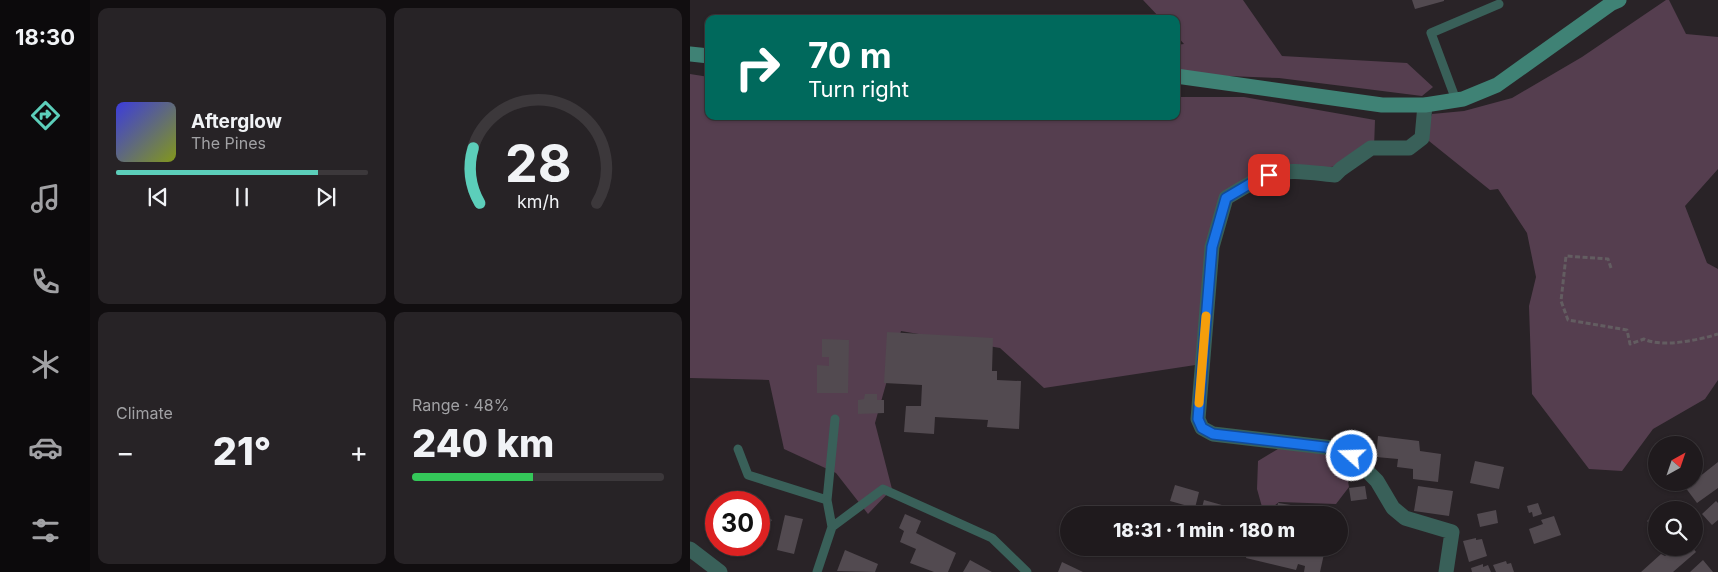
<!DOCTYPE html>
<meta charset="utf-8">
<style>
:root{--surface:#1f1a1d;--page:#272326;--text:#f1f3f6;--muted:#a1a1a4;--line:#3c383b;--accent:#5cceba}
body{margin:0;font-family:Inter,sans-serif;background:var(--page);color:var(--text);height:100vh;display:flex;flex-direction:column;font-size:19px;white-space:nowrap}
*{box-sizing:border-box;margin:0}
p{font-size:16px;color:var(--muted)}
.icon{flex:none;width:28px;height:28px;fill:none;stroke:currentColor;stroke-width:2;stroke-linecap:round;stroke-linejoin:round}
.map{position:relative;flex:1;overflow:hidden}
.sheet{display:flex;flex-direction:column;gap:8px;padding:8px;background:#110e10;width:600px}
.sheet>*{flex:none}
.hud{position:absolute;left:15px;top:15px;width:475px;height:105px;border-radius:10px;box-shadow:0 1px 4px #0004,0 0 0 1px var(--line);background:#00695c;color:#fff;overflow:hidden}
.needle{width:32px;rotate:40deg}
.fabs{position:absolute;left:958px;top:436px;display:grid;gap:10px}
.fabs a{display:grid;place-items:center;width:55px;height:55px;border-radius:50%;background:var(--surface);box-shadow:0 1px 4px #0004,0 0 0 1px var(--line);font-size:25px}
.speed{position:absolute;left:15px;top:491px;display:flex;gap:10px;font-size:25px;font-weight:700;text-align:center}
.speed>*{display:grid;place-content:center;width:65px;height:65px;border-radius:50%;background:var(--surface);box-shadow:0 1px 4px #0004,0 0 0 1px var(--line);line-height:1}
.speed .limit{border:8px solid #d22;background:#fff;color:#111}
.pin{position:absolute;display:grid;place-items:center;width:42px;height:42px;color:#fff;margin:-21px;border-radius:10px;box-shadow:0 2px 8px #0006}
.me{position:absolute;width:55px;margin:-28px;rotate:290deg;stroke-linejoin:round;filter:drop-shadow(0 0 4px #0008)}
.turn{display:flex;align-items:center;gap:18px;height:105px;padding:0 20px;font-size:22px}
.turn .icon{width:65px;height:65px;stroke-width:2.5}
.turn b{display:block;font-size:35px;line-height:42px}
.big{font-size:38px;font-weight:800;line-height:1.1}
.sheet .card{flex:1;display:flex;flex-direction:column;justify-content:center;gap:8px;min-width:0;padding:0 18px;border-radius:10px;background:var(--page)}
.sheet .dial{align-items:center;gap:0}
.dial svg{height:130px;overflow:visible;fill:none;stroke:var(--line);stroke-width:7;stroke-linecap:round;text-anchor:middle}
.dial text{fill:var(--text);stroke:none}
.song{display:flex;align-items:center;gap:15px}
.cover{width:60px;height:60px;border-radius:8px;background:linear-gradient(135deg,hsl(240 70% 55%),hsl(70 70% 35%))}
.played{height:5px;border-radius:2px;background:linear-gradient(90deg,var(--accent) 80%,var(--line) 80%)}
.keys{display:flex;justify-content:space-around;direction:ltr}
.heat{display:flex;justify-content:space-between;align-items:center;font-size:28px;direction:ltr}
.charge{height:8px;border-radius:4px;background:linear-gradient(90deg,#34c759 48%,var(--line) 0)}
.sheet .tiles{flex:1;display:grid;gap:8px;grid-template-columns:repeat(2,1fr)}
.trip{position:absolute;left:370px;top:506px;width:288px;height:50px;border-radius:25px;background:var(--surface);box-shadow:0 1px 4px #0004,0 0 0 1px var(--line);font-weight:800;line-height:50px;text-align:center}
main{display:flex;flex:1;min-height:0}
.dock{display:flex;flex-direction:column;width:90px;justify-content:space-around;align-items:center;background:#0c0a0c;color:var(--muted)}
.dock .icon{width:35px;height:35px}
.dock .on{color:var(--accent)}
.dock b{font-size:22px;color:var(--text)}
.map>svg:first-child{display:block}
.green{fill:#553e4f}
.building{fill:#524a50}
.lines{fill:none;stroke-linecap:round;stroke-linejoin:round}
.path{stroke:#635d61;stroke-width:3;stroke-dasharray:5 2.5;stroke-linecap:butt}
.lane{stroke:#396059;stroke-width:9}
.street{stroke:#396059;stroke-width:15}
.secondary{stroke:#3f8275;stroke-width:15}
.route-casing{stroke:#114b97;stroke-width:12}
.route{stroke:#1a73e8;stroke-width:9}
.slow{stroke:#f59e0b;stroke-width:9}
</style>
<main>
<nav class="dock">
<b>18:30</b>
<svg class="icon on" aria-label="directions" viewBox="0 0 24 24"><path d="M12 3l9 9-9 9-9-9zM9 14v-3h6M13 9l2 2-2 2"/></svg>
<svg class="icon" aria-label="music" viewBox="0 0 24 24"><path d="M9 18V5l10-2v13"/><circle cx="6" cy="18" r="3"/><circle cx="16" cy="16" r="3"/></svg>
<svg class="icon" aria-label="phone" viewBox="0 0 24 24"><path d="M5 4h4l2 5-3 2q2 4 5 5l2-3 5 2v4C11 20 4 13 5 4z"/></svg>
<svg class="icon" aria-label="climate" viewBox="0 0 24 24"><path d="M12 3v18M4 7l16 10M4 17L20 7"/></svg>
<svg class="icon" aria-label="car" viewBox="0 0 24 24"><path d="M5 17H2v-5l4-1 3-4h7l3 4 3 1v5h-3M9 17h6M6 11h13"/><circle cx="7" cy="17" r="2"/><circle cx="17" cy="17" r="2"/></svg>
<svg class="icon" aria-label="filters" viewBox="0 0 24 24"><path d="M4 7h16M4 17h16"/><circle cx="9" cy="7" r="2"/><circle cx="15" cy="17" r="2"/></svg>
</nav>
<section class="sheet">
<div class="tiles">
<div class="card">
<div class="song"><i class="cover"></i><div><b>Afterglow</b><p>The Pines</p></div></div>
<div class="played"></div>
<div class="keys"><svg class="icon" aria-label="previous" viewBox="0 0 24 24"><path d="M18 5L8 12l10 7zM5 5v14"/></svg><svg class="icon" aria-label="pause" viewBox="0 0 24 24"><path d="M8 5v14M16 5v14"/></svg><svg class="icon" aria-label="next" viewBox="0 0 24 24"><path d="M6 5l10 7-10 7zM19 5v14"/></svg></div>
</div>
<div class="card dial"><svg viewBox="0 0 100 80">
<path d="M14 69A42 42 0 1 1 86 69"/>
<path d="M14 69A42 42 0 0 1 10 35" stroke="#5cceba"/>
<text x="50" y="56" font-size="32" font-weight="700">28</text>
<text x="50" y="72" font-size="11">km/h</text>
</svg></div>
<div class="card"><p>Climate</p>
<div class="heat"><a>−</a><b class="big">21°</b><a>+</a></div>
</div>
<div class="card"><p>Range · 48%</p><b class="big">240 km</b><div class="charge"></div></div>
</div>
</section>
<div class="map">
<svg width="1028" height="572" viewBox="0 0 1028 572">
<rect width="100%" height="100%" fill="#292327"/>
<path class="green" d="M453 0H553L592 56 717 63 743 87 732 96 589 78 486 74V45L494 44 486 35V19H471Z
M976 0H979L996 34 1028 37V169L995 206 1017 263 1028 269V380L1015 399 963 429 932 471 899 469 842 394 839 306 846 277 837 233 808 189 800 190 734 137 742 114 774 111 822 98 892 57Z
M0 74 19 77V116H486V97H554L685 120 684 148 659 164 567 179 532 198 512 364 354 388 310 348 211 331 185 423 202 489 178 514 146 473 94 449 79 380 0 378Z
M598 443 653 452 659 487 646 504 589 502 574 514 567 489 568 461Z"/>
<path class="building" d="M722 0H754V1L725 9Z
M197 332 303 338 302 371H307V380L331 381 329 429 297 427 298 420 245 417 244 434 214 432 216 406H231L232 385 194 383Z
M132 339 159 340 158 393H127V365L139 366V357H132Z
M175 394H187V400H194V413L168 414V400L174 399Z
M688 436 729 441 730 451 751 454 748 482 723 479V469L707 467 708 459 686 457Z
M785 461 814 467 809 489 780 483Z
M1028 462V488L1007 503 995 487 1004 482V481Z
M485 485 509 492 505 508 480 501Z
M675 486 677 499 661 501 659 488Z
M728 486 763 491 759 516 724 511Z
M514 500 539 507 537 515H510Z
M1026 501 1028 503V520L1022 525 1012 514Z
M588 503 601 505 600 515 586 514Z
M848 503 852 514 843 517 842 512 839 513 837 506Z
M617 505 629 507 628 515H616Z
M806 510 808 523 790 527 787 514Z
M70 512 82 520 75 529 69 524Z
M966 513V532L957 521Z
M215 514 231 521 226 533 266 553 258 572H244L220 563 226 549 210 542 214 531 209 528Z
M95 515 113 519 104 554 87 550Z
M864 516 871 535 844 544 839 529 853 524 851 520Z
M786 538V540L792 539 797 556 779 562 773 541Z
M558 548H611L634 554 630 572H614L615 566 608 564 606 570 556 558Z
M985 548H1003L1006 552 983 572H951L971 554 975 556Z
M155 550 188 564 185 572 147 571Z
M280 560 302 572H273Z
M1013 560 1023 572H1000Z
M816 561 817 564 821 563 824 572H806L803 565Z
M372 562 393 572H368Z
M793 564V567L798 565 801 572H782L781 568Z"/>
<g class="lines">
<path class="path" d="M921 268 918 259 876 256 871 301 878 320 937 330 940 344 954 339C971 348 1009 340 1028 334"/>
<path class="lane" d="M766 100 741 33 809 4
M48 449 58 475 137 500
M142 527 193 489 302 538 337 572
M127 572 142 527 137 500 145 419"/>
<path class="street" d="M735 105 732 138 719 148H681L651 169 645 175C624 173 598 168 578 175 563 181 549 190 536 198L522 247 508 419 512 428 523 434 643 448 662 456 687 481 703 508 715 518 762 532 756 572
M0 549 30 572"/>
<path class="secondary" d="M0 54 19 56
M486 76 692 105H735L773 99 807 85 922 3 929 0"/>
</g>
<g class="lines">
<defs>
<path id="route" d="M579 175 563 182 536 198 522 247 508 419 512 428 523 434 643 448 662 456"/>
</defs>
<use href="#route" class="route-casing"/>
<use href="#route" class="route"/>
<path class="slow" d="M509 403 516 316"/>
</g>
</svg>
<div class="fabs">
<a><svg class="needle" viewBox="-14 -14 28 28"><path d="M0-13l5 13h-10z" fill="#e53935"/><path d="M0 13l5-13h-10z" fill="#a1a1a4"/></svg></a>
<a><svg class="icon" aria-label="search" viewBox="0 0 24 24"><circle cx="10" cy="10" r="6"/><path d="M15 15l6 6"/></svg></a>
</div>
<div class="speed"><div class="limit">30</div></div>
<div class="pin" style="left:579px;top:175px;background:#d93025"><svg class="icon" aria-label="arrive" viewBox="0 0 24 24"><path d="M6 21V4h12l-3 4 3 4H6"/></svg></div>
<svg class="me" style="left:662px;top:456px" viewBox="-20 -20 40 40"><circle r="17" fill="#1a73e8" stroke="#fff" stroke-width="3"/><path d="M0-11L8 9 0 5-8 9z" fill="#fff"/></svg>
<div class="trip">18:31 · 1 min · 180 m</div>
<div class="hud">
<div class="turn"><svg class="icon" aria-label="right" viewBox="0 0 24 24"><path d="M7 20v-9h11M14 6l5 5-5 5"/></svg><div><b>70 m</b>Turn right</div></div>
</div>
</div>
</main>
